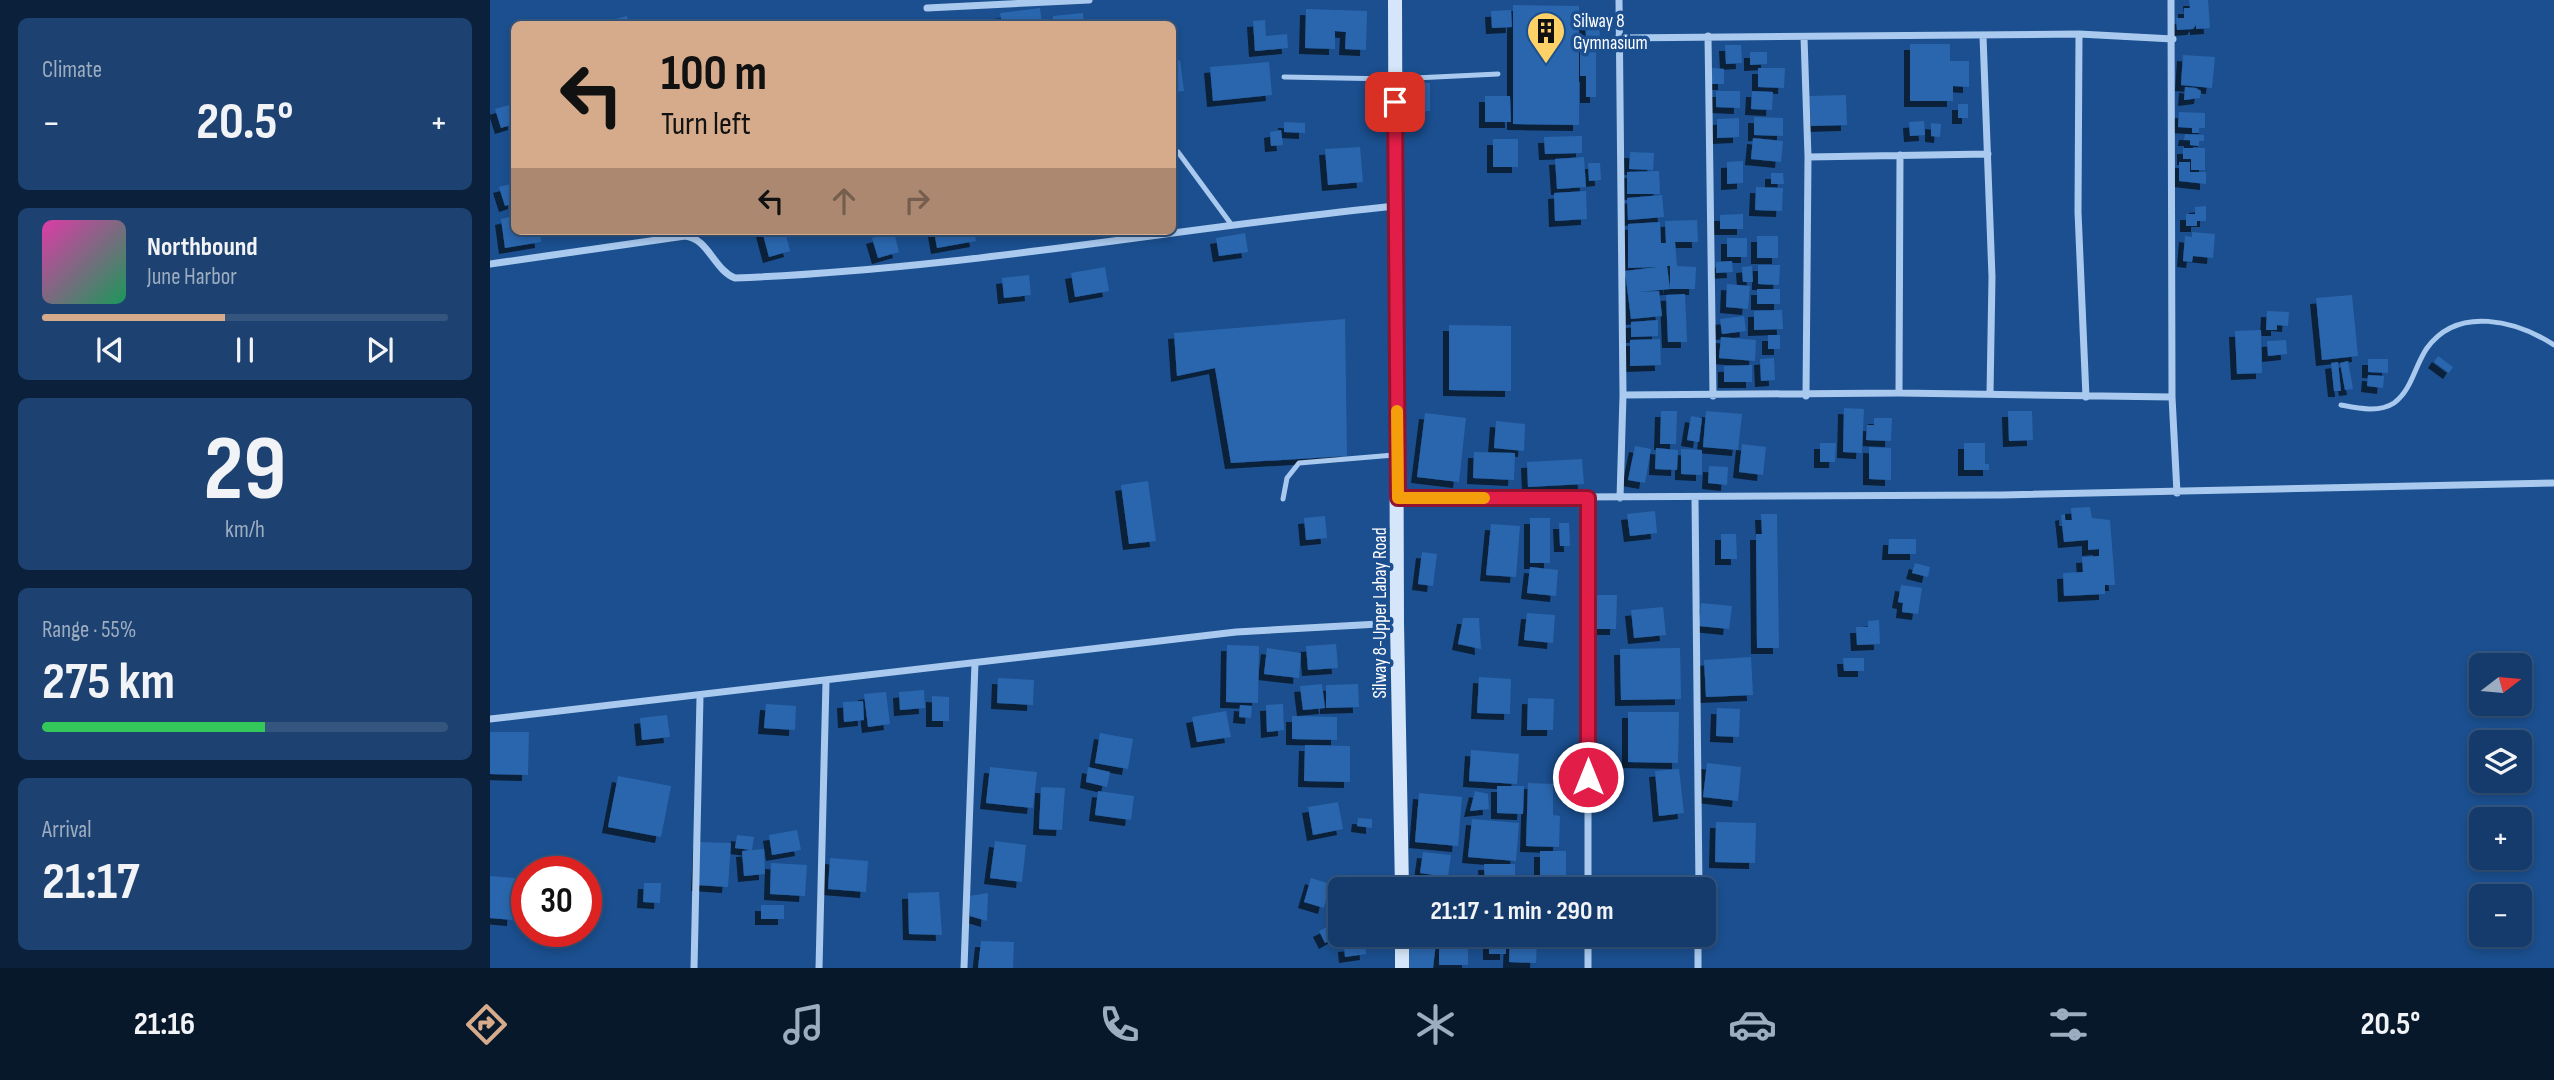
<!DOCTYPE html>
<meta charset="utf-8">
<style>
:root{--surface:#143b6b;--page:#1d4271;--text:#f1f3f6;--muted:#9dadc1;--line:#33557e;--accent:#d6ab8b}
body{margin:0;font-family:"Sofia Sans Condensed",sans-serif;background:var(--page);color:var(--text);height:100vh;display:flex;flex-direction:column;font-size:26px;white-space:nowrap}
*{box-sizing:border-box;margin:0}
p{font-size:23px;color:var(--muted)}
.icon{flex:none;width:38px;height:38px;fill:none;stroke:currentColor;stroke-width:2;stroke-linecap:round;stroke-linejoin:round}
.map{position:relative;flex:1;overflow:hidden}
.details{display:flex;flex-direction:column;gap:18px;padding:18px;background:#0b203b;width:490px}
.details>*{flex:none}
.hud{position:absolute;left:21px;top:21px;width:665px;height:214px;border-radius:10px;box-shadow:0 4px 10px #0003,0 0 0 2px var(--line);background:#d6ab8b;color:#111;overflow:hidden}
.needle{width:46px;rotate:74deg}
.tools{position:absolute;left:1979px;top:653px;display:grid;gap:14px}
.tools a{display:grid;place-items:center;width:63px;height:63px;border-radius:10px;background:var(--surface);box-shadow:0 4px 10px #0003,0 0 0 2px var(--line);font-size:35px}
.speed{position:absolute;left:21px;top:856px;display:flex;gap:14px;font-size:35px;font-weight:700;text-align:center}
.speed>*{display:grid;place-content:center;width:91px;height:91px;border-radius:50%;background:var(--surface);box-shadow:0 4px 10px #0003,0 0 0 2px var(--line);line-height:1}
.speed .limit{border:10px solid #d22;background:#fff;color:#111}
.pin{position:absolute;display:grid;place-items:center;width:60px;height:60px;color:#fff;margin:-30px;border-radius:14px;box-shadow:0 4px 10px #0006}
.me{position:absolute;width:77px;margin:-38px;rotate:0deg;stroke-linejoin:round;filter:drop-shadow(0 0 5px #0008)}
.turn{display:flex;align-items:center;gap:24px;height:147px;padding:0 35px;font-size:32px}
.turn .icon{width:91px;height:91px;stroke-width:2.5}
.turn b{display:block;font-size:49px;line-height:60px}
.lanes{display:flex;align-items:center;height:66px;padding:0 35px;background:#0003;justify-content:center;gap:35px;direction:ltr}
.lanes .off{opacity:.35}
.big{font-size:52px;font-weight:700;line-height:1.1}
.details .tile{flex:1;display:flex;flex-direction:column;justify-content:center;gap:10px;min-width:0;padding:0 24px;border-radius:10px;background:var(--page)}
.details .dial{align-items:center;gap:0}
.dial b{font-size:91px;line-height:1}
.song{display:flex;align-items:center;gap:21px}
.cover{width:84px;height:84px;border-radius:10px;background:linear-gradient(135deg,hsl(320 70% 55%),hsl(150 70% 35%))}
.played{height:7px;border-radius:4px;background:linear-gradient(90deg,var(--accent) 45%,var(--line) 45%)}
.keys{display:flex;justify-content:space-around;direction:ltr}
.heat{display:flex;justify-content:space-between;align-items:center;font-size:38px;direction:ltr}
.charge{height:10px;border-radius:5px;background:linear-gradient(90deg,#34c759 55%,var(--line) 0)}
.trip{position:absolute;left:838px;top:877px;width:388px;height:70px;border-radius:10px;background:var(--surface);box-shadow:0 4px 10px #0003,0 0 0 2px var(--line);font-weight:700;line-height:70px;text-align:center}
.tab-bar{display:flex;height:112px;justify-content:space-around;align-items:center;background:#08182b;color:var(--muted)}
.tab-bar .icon{width:49px;height:49px}
.tab-bar .current{color:var(--accent)}
.tab-bar b{font-size:32px;color:var(--text)}
main{display:flex;flex:1;min-height:0}
.map>svg:first-child{display:block}
.building{fill:#2a66ad;filter:url(#shadow)}
.lines{fill:none;stroke-linecap:round;stroke-linejoin:round}
.service{stroke:#a9c9ee;stroke-width:5}
.minor{stroke:#a9c9ee;stroke-width:7}
.secondary{stroke:#d6e6fa;stroke-width:14}
.route-casing{stroke:#92132f;stroke-width:18}
.route{stroke:#e11d48;stroke-width:12}
.slow{stroke:#f59e0b;stroke-width:12}
.labels{text-anchor:middle;stroke-width:7;stroke-linejoin:round;paint-order:stroke}
.poi-label{font-size:19px;fill:#fff;stroke:#1b4f8f;text-anchor:start}
.street-label{font-size:19px;fill:#fff;stroke:#1b4f8f}
</style>
<main>
<section class="details">
<div class="tile"><p>Climate</p>
<div class="heat"><a>−</a><b class="big">20.5°</b><a>+</a></div>
</div>
<div class="tile">
<div class="song"><i class="cover"></i><div><b>Northbound</b><p>June Harbor</p></div></div>
<div class="played"></div>
<div class="keys"><svg class="icon" aria-label="previous" viewBox="0 0 24 24"><path d="M18 5L8 12l10 7zM5 5v14"/></svg><svg class="icon" aria-label="pause" viewBox="0 0 24 24"><path d="M8 5v14M16 5v14"/></svg><svg class="icon" aria-label="next" viewBox="0 0 24 24"><path d="M6 5l10 7-10 7zM19 5v14"/></svg></div>
</div>
<div class="tile dial"><b>29</b><p>km/h</p></div>
<div class="tile"><p>Range · 55%</p><b class="big">275 km</b><div class="charge"></div></div>
<div class="tile"><p>Arrival</p><b class="big">21:17</b></div>
</section>
<div class="map">
<svg width="2064" height="968" viewBox="0 0 2064 968">
<defs>
<filter id="shadow"><feDropShadow dx="-6" dy="6" stdDeviation="0" flood-color="#0009"/></filter>
</defs>
<rect width="100%" height="100%" fill="#1b4f8f"/>
<path class="building" d="M1699 0H1718L1720 28 1706 29V25L1703 29 1687 30 1686 18H1694V8H1700Z
M1023 5 1089 6V125L1023 124Z
M550 8 552 24H512L510 13Z
M816 9 877 11 876 50 855 49 856 32 845 31V49L815 48Z
M1021 10 1022 27 1002 28 1001 11Z
M593 13 594 24H563V16Z
M1095 15H1108L1110 38H1096Z
M137 16 139 24H107Z
M775 20 776 36 797 34 798 48 765 51 763 21Z
M1090 44H1106V97H1096V76H1090Z
M1420 44H1460V61H1479V87L1463 86V101H1420Z
M1235 45H1251L1252 63 1236 64Z
M1260 52H1277V64L1260 65Z
M1693 55 1725 57 1722 88 1691 85Z
M690 60 694 91 682 92V61Z
M779 62 782 95 723 101 720 67Z
M1222 68 1234 69V84H1222Z
M1268 68H1295L1294 88 1268 87Z
M922 82 940 83V111L914 112V102L923 101Z
M1695 87 1706 88 1711 91 1710 98 1694 100Z
M1226 91H1250V108L1226 107Z
M1262 91 1283 92 1282 110 1261 109Z
M1356 95 1357 125 1321 126 1319 96Z
M995 96H1020L1021 122H995Z
M23 104 24 124 11 128 5 109Z
M1468 104H1478V118H1468Z
M1689 112 1715 113V128H1709V133H1702V128L1688 127Z
M1264 117 1293 118V136L1264 135Z
M1249 118V137L1227 138V119Z
M1434 121 1435 135 1420 136 1419 122Z
M794 122 815 123V133L794 132Z
M1441 123 1451 124 1450 137 1441 136Z
M791 130 793 145 781 146 780 132Z
M1695 134 1714 135V141H1709V146L1700 145V140H1694Z
M1092 136V153L1055 154 1054 137Z
M1263 138 1293 141 1291 162 1261 159Z
M1003 139H1028V167H1003Z
M870 147 873 182 838 185 835 149Z
M1693 148H1715V170H1701V159H1693Z
M1140 152 1164 153 1163 170 1139 169Z
M1094 157 1096 187 1067 189 1065 159Z
M1253 161V183L1237 184V162Z
M1689 162H1700V172H1716V184L1689 181Z
M1098 163H1110L1111 180 1099 181Z
M1169 171 1170 194H1137V172Z
M1281 173H1293L1294 184H1281Z
M24 183V203L15 206 9 187Z
M1266 187 1293 188 1292 211 1265 210Z
M1096 191 1097 219 1065 221 1064 193Z
M1172 195 1174 217 1138 220 1137 198Z
M1716 206V221H1707V226H1696V214H1705V207Z
M1253 214V229H1230V215Z
M24 216V231H50L51 242 15 248 11 219Z
M1207 220 1208 242H1185L1187 266 1206 267 1205 289H1180V266H1177L1180 289 1148 292 1169 291 1172 316 1141 319 1135 271 1167 267 1138 268V224L1170 222 1171 243H1176L1175 221Z
M272 231H295L300 251 279 257Z
M444 231H484L486 241 447 248Z
M404 232 409 252 388 258 382 238Z
M1702 232 1725 234 1723 258 1703 256 1702 262 1693 261 1695 236 1702 237Z
M755 233 758 252 729 256 726 238Z
M1267 236H1288V258H1267Z
M1237 238H1257V257H1237Z
M1242 261 1243 272 1226 273V262Z
M1268 265H1290L1289 285 1268 284Z
M1262 266 1263 282H1253L1252 267Z
M615 267 619 291 585 297 581 273Z
M539 275 541 295 514 298 512 278Z
M1237 284 1260 286 1258 309 1236 307Z
M1267 289H1290V304H1267Z
M1195 294 1197 342H1178L1176 295Z
M1862 295 1868 356 1832 360 1826 298Z
M1292 310 1293 329 1264 330V311Z
M1777 311 1799 312 1798 326 1787 325V330H1776Z
M1254 316 1256 331 1232 334 1230 319Z
M855 319 857 456 741 463 725 368 687 376 684 333Z
M1168 320V336L1141 337V322Z
M959 325 1021 326V391L959 390Z
M1771 330 1772 373 1747 374 1745 331Z
M1278 335H1290V349H1278Z
M1231 337 1266 340 1265 361 1229 358Z
M1170 339 1171 365 1140 366V340Z
M1796 340 1797 354 1778 356 1777 341Z
M1948 356 1963 367 1959 373 1944 362Z
M1284 358 1285 380 1271 381 1270 359Z
M1878 359H1898V373L1878 372Z
M1858 361 1863 389 1855 390 1850 363Z
M1848 362 1851 391H1844L1841 363Z
M1262 365V382H1234V366Z
M1878 375 1894 376 1893 388 1877 386Z
M1354 408 1374 409 1372 453 1353 452Z
M1171 411H1187L1186 444H1170Z
M1216 411 1252 414 1248 450 1213 447Z
M1518 411H1542L1543 440 1519 441Z
M935 413 976 418 969 482 927 477Z
M1201 416 1212 418 1209 442 1197 440Z
M1384 418H1402L1401 441 1376 440 1377 425H1384Z
M1006 421 1035 424 1034 451 1004 448Z
M1330 443H1346L1345 462H1330Z
M1474 443H1495V464H1499V470H1474Z
M1252 444 1276 447 1273 475 1249 472Z
M1145 446 1161 449 1155 483 1138 480Z
M1379 447 1401 448V480L1379 479Z
M1166 448 1188 450 1187 470 1165 469Z
M1191 449 1212 450V475L1191 474Z
M984 452 1025 453 1024 480 983 478Z
M1092 459 1094 484 1038 487 1037 462Z
M1219 466 1238 467 1237 485 1218 483Z
M658 481 666 541 639 544 631 485Z
M1600 507 1602 518 1620 520 1625 585H1615V594L1574 596 1573 573 1593 572 1592 557 1609 556V549L1598 550V540L1574 542 1571 515 1575 514V520H1582L1581 508Z
M1165 511 1167 533 1140 536 1137 514Z
M1271 514H1287L1289 648H1267L1266 534H1272Z
M835 516 837 538 816 540 814 518Z
M1040 518H1060V563H1040Z
M1069 523H1079L1080 546H1070Z
M1001 524 1030 526 1026 577 996 575Z
M1231 534H1246L1247 559H1231Z
M1399 539H1426V554H1398Z
M932 552 947 554 943 586 928 584Z
M1425 563 1440 567 1438 577 1422 573Z
M1040 567 1068 570 1066 596 1037 593Z
M1411 585 1432 588 1428 614 1412 612 1413 603 1408 602Z
M1107 595H1127L1126 629H1107Z
M1211 603 1242 606 1239 629 1209 626Z
M1173 607 1176 635 1144 638 1141 610Z
M1037 613 1065 615 1063 643 1034 640Z
M973 618H989L991 649 968 644Z
M1389 620 1390 644 1367 645 1366 627H1378V621Z
M846 644 848 668 818 670 816 646Z
M737 645 769 646 768 703 736 702Z
M777 648 811 653 809 678 774 674Z
M1190 648 1191 699 1131 700 1130 649Z
M1261 657 1263 695 1216 697 1214 660Z
M1353 658H1374V671H1354Z
M989 677 1021 679 1020 714 987 713Z
M508 678 544 680 543 705 507 703Z
M832 684 835 708 813 710 810 686Z
M868 684 869 707 836 708V685Z
M434 690 435 708 410 710 409 692Z
M396 692 400 724 378 727 374 694Z
M442 696 459 697V721H442Z
M1038 698 1064 699 1063 730H1037Z
M373 701 374 720 354 722 353 702Z
M276 704 306 706 305 730 274 728Z
M793 704 794 730 777 732 776 705Z
M750 705 762 706 761 718 749 717Z
M1227 708 1250 709 1249 737 1226 736Z
M736 711 741 737 707 742 702 717Z
M1138 712H1189L1188 763 1138 762Z
M177 715 180 737 152 740 150 718Z
M802 716 847 717V740L802 739Z
M0 732H39L38 775 0 774Z
M610 733 643 739 638 769 605 763Z
M815 745 860 746V782L814 781Z
M981 750 1029 754 1027 784 979 781Z
M1217 763 1251 767 1248 801 1213 797Z
M500 767 547 772 543 808 496 803Z
M598 767 620 772 617 787 596 782Z
M1189 769 1194 813 1169 816 1165 771Z
M128 776 181 786 171 837 118 827Z
M1038 783 1063 784V815L1070 816 1069 847 1036 846Z
M1007 786H1034L1033 814 1007 813Z
M551 787 575 788 572 830 549 829Z
M608 791 644 796 641 820 605 815Z
M985 791 998 794 999 809 980 811Z
M929 793 972 797 968 846 925 842Z
M848 802 853 829 823 835 818 807Z
M868 818 882 819V828L867 826Z
M982 819 1029 823 1026 861 978 857Z
M1226 822 1266 823 1265 863 1225 862Z
M307 830 311 850 282 855 279 835Z
M247 835 264 837 262 850 245 848Z
M505 841 536 845 532 882 500 878Z
M209 842 241 843 238 887 207 885Z
M274 849 275 874 254 876 252 851Z
M1050 851H1076V877H1050Z
M933 852 961 855 958 877 930 873Z
M340 858 378 861 376 892 338 889Z
M281 863 317 865 315 896 280 894Z
M994 864H1025V889H995Z
M0 876 25 878 23 920 0 918Z
M821 878 840 884 834 908 814 902Z
M154 883H171L170 903 153 902Z
M449 892 452 935 419 934 418 893Z
M498 893 497 921 480 916 479 896Z
M271 905H294V919H271Z
M843 924 849 935 835 943 829 931Z
M921 934H947L943 968H916Z
M999 934H1016V954H999Z
M1020 934H1047L1046 963 1019 962Z
M949 939 978 940V965H949Z
M491 941 524 942 523 968H488Z
M875 944 876 954 855 957 854 946Z"/>
<g class="lines">
<path class="service" d="M794 77 904 79 1008 74
M688 152 741 224
M1851 405C1867 408 1889 413 1904 403 1922 390 1925 365 1937 348 1968 305 2027 321 2064 345
M793 499 797 478 809 463 904 455"/>
<path class="minor" d="M1129 0 1133 395 1130 498
M1681 0 1682 397 1687 493
M437 8 599 0
M1589 34 1588 212 1596 397
M1218 36 1223 396
M1493 36 1502 277 1500 394
M1314 37 1318 157 1316 396
M1128 38 1589 34 1683 39
M1318 157 1498 154
M0 264 195 236C218 238 224 270 245 278 467 270 685 228 906 206
M1409 393 1410 155
M1133 395 1409 393 1682 397
M908 498 1512 495 2064 483
M1098 498V889
M1205 498 1209 889
M0 719 746 632 907 623
M1098 934V968
M204 968 210 697
M329 968 336 682
M474 968 485 663
M1208 968V934"/>
<path class="secondary" d="M905 0 907 623 912 889
M912 934V968"/>
</g>
<g class="lines">
<defs>
<path id="route" d="M905 102 908 498H1098V777"/>
</defs>
<use href="#route" class="route-casing"/>
<use href="#route" class="route"/>
<path class="slow" d="M907 411 908 498H994"/>
</g>
<defs>
<symbol id="building-pin" viewBox="-11 -11 22 30"><path d="M0 17L-7.5 6A9.5 9.5 0 1 1 7.5 6Z" fill="#ffd166" stroke="#1b4f8f"/><path d="M-4-6H4V6H1V3H-1V6H-4ZM-2.5-4.3h1.7v1.8h-1.7ZM.8-4.3h1.7v1.8H.8ZM-2.5-1h1.7V.8h-1.7ZM.8-1h1.7V.8H.8Z" fill="#111"/></symbol>
</defs>
<g fill-rule="evenodd">
<use href="#building-pin" x="1034" y="9" width="44" height="60"/>
</g>
<g class="labels">
<g class="poi-label">
<text x="1083" y="27">Silway 8<tspan x="1083" dy="22">Gymnasium</tspan></text>
</g>
<g class="street-label">
<text transform="translate(889 613) rotate(-90)" y="7">Silway 8-Upper Labay Road</text>
</g>
</g>
</svg>
<div class="tools">
<a><svg class="needle" viewBox="-14 -14 28 28"><path d="M0-13l5 13h-10z" fill="#e53935"/><path d="M0 13l5-13h-10z" fill="#9dadc1"/></svg></a>
<a><svg class="icon" aria-label="layers" viewBox="0 0 24 24"><path d="M12 4l9 5-9 5-9-5zM3 14l9 5 9-5"/></svg></a>
<a>+</a>
<a>−</a>
</div>
<div class="speed"><div class="limit">30</div></div>
<div class="pin" style="left:905px;top:102px;background:#d93025"><svg class="icon" aria-label="arrive" viewBox="0 0 24 24"><path d="M6 21V4h12l-3 4 3 4H6"/></svg></div>
<svg class="me" style="left:1098px;top:777px" viewBox="-20 -20 40 40"><circle r="17" fill="#e11d48" stroke="#fff" stroke-width="3"/><path d="M0-11L8 9 0 5-8 9z" fill="#fff"/></svg>
<div class="trip">21:17 · 1 min · 290 m</div>
<div class="hud">
<div class="turn"><svg class="icon" aria-label="left" viewBox="0 0 24 24"><path d="M17 20v-9H6M10 6l-5 5 5 5"/></svg><div><b>100 m</b>Turn left</div></div>
<div class="lanes"><svg class="icon" aria-label="left" viewBox="0 0 24 24"><path d="M17 20v-9H6M10 6l-5 5 5 5"/></svg><svg class="icon off" aria-label="ahead" viewBox="0 0 24 24"><path d="M12 20V5M6 11l6-6 6 6"/></svg><svg class="icon off" aria-label="right" viewBox="0 0 24 24"><path d="M7 20v-9h11M14 6l5 5-5 5"/></svg></div>
</div>
</div>
</main>
<nav class="tab-bar">
<b>21:16</b>
<svg class="icon current" aria-label="directions" viewBox="0 0 24 24"><path d="M12 3l9 9-9 9-9-9zM9 14v-3h6M13 9l2 2-2 2"/></svg>
<svg class="icon" aria-label="music" viewBox="0 0 24 24"><path d="M9 18V5l10-2v13"/><circle cx="6" cy="18" r="3"/><circle cx="16" cy="16" r="3"/></svg>
<svg class="icon" aria-label="phone" viewBox="0 0 24 24"><path d="M5 4h4l2 5-3 2q2 4 5 5l2-3 5 2v4C11 20 4 13 5 4z"/></svg>
<svg class="icon" aria-label="climate" viewBox="0 0 24 24"><path d="M12 3v18M4 7l16 10M4 17L20 7"/></svg>
<svg class="icon" aria-label="car" viewBox="0 0 24 24"><path d="M5 17H2v-5l4-1 3-4h7l3 4 3 1v5h-3M9 17h6M6 11h13"/><circle cx="7" cy="17" r="2"/><circle cx="17" cy="17" r="2"/></svg>
<svg class="icon" aria-label="filters" viewBox="0 0 24 24"><path d="M4 7h16M4 17h16"/><circle cx="9" cy="7" r="2"/><circle cx="15" cy="17" r="2"/></svg>
<b>20.5°</b>
</nav>
